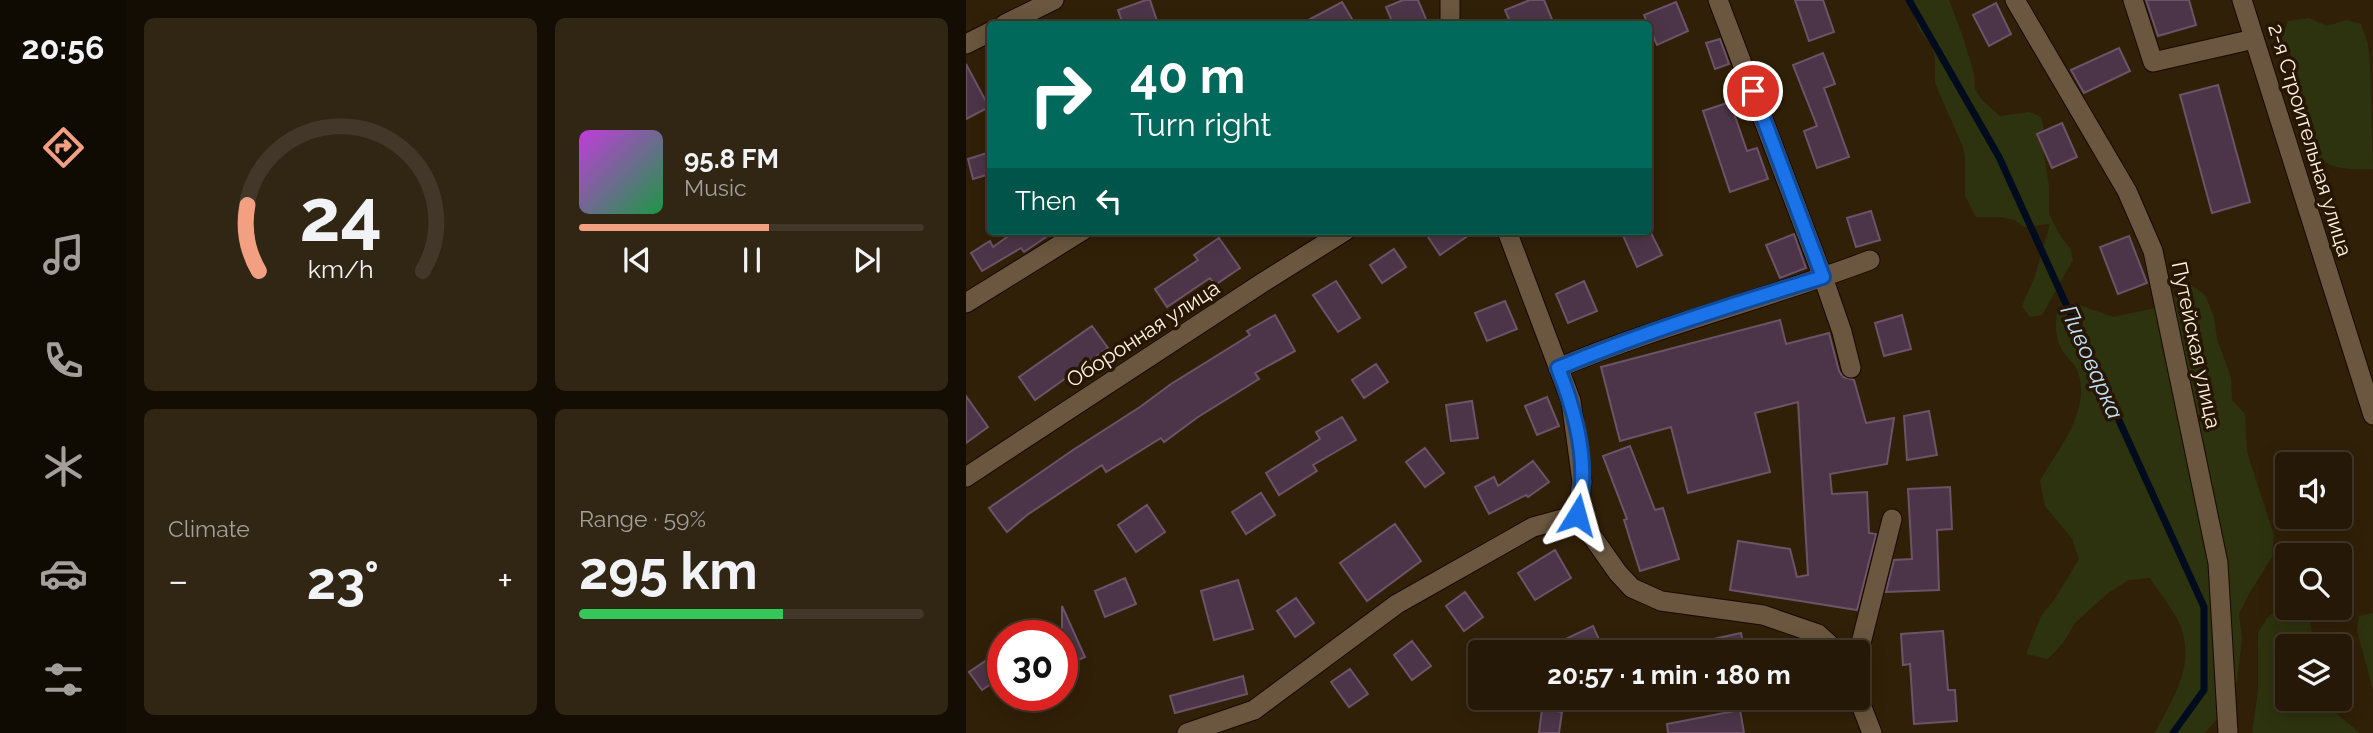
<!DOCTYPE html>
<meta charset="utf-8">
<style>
:root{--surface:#251806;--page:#312514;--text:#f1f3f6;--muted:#a3a09b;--line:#423728;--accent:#f39f82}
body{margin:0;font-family:Raleway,sans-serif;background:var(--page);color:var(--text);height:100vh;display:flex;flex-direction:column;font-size:26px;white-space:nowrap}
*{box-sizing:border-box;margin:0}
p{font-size:23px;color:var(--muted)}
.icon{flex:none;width:38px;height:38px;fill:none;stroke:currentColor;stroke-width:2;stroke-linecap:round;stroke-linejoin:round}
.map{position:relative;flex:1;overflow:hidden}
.side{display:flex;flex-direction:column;gap:18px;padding:18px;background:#140d03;width:840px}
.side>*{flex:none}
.guide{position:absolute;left:21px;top:21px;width:665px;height:214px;border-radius:7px;box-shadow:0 4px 18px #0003,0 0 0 2px var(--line);background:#00695c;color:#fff;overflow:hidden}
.controls{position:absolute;left:1309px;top:452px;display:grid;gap:14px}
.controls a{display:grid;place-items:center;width:77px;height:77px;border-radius:7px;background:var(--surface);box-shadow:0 4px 18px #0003,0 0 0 2px var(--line);font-size:35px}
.speed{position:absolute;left:21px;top:620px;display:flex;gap:14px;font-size:35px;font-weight:700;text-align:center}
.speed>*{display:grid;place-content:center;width:91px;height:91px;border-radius:50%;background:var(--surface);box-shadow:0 4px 18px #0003,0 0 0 2px var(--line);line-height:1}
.speed .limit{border:10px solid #d22;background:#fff;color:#111}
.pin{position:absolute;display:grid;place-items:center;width:60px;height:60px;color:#fff;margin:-30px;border:4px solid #fff;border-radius:50%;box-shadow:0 2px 7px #0007}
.me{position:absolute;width:77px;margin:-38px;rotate:8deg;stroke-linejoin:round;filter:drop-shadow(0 0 5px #0008)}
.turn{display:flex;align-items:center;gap:24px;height:147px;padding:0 28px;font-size:32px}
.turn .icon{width:91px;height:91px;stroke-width:2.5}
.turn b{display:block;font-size:49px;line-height:60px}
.then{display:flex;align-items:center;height:66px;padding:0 28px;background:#0003;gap:14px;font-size:26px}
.big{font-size:52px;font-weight:700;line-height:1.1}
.side .card{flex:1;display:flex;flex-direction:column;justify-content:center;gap:10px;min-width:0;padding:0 24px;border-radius:10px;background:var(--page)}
.side .dial{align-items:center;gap:0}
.dial svg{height:182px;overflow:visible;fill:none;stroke:var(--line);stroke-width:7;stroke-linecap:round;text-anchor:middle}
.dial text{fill:var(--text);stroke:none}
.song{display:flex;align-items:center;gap:21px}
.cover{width:84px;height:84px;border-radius:10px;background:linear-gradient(135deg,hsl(290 70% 55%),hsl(140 70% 35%))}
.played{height:7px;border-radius:4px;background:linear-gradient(90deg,var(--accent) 55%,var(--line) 55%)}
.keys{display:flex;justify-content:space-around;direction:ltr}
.heat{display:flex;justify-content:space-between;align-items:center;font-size:38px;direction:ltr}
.charge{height:10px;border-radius:5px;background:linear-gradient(90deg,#34c759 59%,var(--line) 0)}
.side .tiles{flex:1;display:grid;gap:18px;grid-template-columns:repeat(2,1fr)}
.trip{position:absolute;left:502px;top:640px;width:402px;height:70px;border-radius:7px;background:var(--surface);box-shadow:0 4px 18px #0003,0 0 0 2px var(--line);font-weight:700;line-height:70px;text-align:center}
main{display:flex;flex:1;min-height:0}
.tabs{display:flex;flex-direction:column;width:126px;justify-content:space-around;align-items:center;background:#0f0a02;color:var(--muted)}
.tabs .icon{width:49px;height:49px}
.tabs .active{color:var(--accent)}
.tabs b{font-size:32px;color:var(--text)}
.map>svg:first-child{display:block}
.green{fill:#2d330e}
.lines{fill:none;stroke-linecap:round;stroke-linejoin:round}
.stream{stroke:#000c1e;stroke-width:7}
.building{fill:#4c3548;stroke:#6c5368;stroke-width:2}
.minor-casing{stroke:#190900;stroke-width:21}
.minor{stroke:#6b573f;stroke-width:19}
.route-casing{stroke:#114b97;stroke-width:18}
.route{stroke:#1a73e8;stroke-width:12}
.labels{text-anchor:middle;stroke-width:7;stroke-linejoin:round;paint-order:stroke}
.street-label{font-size:21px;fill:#fdf2e3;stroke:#271601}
.water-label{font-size:23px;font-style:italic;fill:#bfe2ff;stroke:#271601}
</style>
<main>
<nav class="tabs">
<b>20:56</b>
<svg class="icon active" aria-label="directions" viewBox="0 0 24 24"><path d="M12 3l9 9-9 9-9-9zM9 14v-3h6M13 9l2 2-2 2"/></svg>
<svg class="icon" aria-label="music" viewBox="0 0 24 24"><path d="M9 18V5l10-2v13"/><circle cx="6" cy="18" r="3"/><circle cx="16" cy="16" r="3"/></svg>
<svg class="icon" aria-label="phone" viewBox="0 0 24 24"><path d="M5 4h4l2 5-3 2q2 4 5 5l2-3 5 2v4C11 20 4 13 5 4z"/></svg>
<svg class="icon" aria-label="climate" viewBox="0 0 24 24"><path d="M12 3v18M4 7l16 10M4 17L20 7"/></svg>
<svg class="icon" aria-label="car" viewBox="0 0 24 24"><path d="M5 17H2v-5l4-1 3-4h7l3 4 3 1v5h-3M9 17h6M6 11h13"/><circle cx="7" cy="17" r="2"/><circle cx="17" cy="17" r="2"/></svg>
<svg class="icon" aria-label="filters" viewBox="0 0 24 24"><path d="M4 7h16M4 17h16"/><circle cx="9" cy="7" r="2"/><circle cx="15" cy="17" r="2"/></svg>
</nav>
<section class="side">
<div class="tiles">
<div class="card dial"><svg viewBox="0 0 100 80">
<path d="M14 69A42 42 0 1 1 86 69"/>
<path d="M14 69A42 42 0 0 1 9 40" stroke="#f39f82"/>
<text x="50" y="56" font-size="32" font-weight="700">24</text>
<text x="50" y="72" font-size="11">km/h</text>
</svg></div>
<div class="card">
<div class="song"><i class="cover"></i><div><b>95.8 FM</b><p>Music</p></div></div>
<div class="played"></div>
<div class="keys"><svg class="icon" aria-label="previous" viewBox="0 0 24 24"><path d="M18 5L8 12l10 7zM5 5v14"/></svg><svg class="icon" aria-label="pause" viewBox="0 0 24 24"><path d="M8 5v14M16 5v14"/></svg><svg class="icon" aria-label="next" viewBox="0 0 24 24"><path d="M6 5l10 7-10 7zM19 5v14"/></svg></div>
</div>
<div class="card"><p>Climate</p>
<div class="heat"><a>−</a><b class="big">23°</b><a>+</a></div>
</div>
<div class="card"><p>Range · 59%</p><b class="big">295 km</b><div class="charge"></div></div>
</div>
</section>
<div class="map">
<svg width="1407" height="733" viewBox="0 0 1407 733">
<rect width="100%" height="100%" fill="#312008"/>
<path class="green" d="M944 0H983L997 37 1008 74 1009 89 1016 100 1034 116 1064 112 1075 117 1078 130V156L1083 186V214L1095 237 1104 248 1107 260 1076 315 1064 317 1056 306 1069 276 1084 224 1058 227 1048 220 1035 217H1010L999 196V158L997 147 969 83V59L966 47 952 27Z
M1343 18 1361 26 1381 20 1395 24 1402 44 1404 66 1407 169C1316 175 1347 115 1326 58 1324 52 1319 45 1316 39L1322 21Z
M1224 284 1239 295 1248 317 1251 339 1265 378 1266 400 1279 414 1281 452 1308 535 1306 557 1283 594 1273 614 1276 638 1271 682 1251 719 1239 733H1189C1206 699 1228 670 1216 630 1212 615 1193 593 1184 578L1163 580 1142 593 1109 623 1097 643 1082 659 1060 654 1075 616 1089 599 1113 559 1106 539 1079 506 1074 481C1092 450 1127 408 1111 370 1109 364 1102 359 1098 353 1089 340 1089 326 1091 311L1108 303 1147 317 1189 308Z
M1315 607H1330L1343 616 1348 646H1321V698H1358L1361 706 1394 733H1286L1292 691V633L1301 618Z
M1407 613V690L1391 630 1393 616Z"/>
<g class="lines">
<path class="stream" d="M943 0 1033 157 1238 607V690L1207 733"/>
</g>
<path class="building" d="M180 0H184L192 24H157L152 10Z
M437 0H452L462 24H427L420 7Z
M564 0H578L588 24H545L539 10Z
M829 0H857L868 32 843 41Z
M1180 0H1223L1230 25 1192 36Z
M376 2 389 24H335Z
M710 2 722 31 691 45 678 15Z
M1030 3 1045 34 1023 46 1007 15Z
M754 39 763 64 749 69 740 43Z
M1153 48 1164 71 1118 93 1105 70Z
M857 53 869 84 858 88 883 157 851 168 838 131 851 126 827 65Z
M0 64 23 107 0 119Z
M1252 85 1284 202 1246 213 1214 95Z
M764 102 781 151 791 148 802 179 764 192 737 111Z
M1096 123 1111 157 1086 168 1071 134Z
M24 152V174L7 179 2 159Z
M905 211 914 240 890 247 881 218Z
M42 231H89L58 252 55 248 16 271 5 253 24 241 27 247 45 234Z
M458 231H509L474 255Z
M655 231H684L696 255 671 267Z
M828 234 840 268 814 278 800 245Z
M1163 236 1181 283 1152 294 1134 247Z
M253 238 274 268 249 285 244 278 201 307 189 289 232 260 228 255Z
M428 249 440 267 416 283 404 265Z
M370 281 394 318 372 332 347 295Z
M618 281 631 311 602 323 590 294Z
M539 301 551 329 521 341 509 313Z
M309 315 329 351 289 373 293 379 232 417 198 442 195 438 140 472 136 465 61 515 41 532 23 508 107 450 174 407 205 384 284 335 281 331Z
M936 315 945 349 918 356 909 323Z
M814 320 820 344 863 333 873 371 877 377 888 380 900 423 928 418 921 464 864 474 866 494 901 492 903 533 910 534 891 610 764 590 772 541 824 549 831 577 842 575 832 402 789 413 804 472 722 493 705 427 654 441 635 367Z
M126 326 142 348 69 400 53 377Z
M410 364 422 382 398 398 386 380Z
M0 396 22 427 0 443Z
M581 397 593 426 571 435 559 406Z
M506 401 512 438 485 441 480 405Z
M963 411 971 455 941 460 938 416Z
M376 417 390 440 347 465 351 471 313 495 300 473 354 439 350 432Z
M664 446 689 510 697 508 713 559 674 571 658 520 661 519 637 456Z
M459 448 478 473 459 487 440 462Z
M567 461 583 482 562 497 560 495 523 514 509 487 528 477 532 486Z
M984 487 986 529 971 530 973 590 920 592 928 560 946 559 942 489Z
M295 493 309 515 280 534 266 512Z
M181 505 199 532 170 552 152 525Z
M429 524 455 561 401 601 374 563Z
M589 550 605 578 569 600 552 573Z
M159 578 170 604 139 617 129 591Z
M272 580 287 629 248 640 235 591Z
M499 592 517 617 498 631 480 606Z
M330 598 348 623 329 637 311 611Z
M96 606 119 657 96 667Z
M627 626 639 653H570Z
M977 631 982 690H989L991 721 948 724 944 664 937 665 935 634Z
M775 633 779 653H721L720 645Z
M446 641 465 666 446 680 428 655Z
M37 649V676L16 690 3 672Z
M384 669 402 694 383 707 365 682Z
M277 676 281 694 209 713 204 696Z
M576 709 596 712 593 733H573Z
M774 710 778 733H702L701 724Z"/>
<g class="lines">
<defs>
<path id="minor" d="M484 0V24
M752 0 857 277 876 332 885 368
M1049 0 1161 191 1187 251 1252 563 1262 733
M1167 0 1187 62 1288 39
M1276 0 1407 415
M39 24 88 0
M0 44 24 32
M541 231 605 401 616 482 611 515
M0 303 116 231
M592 368C694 325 801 299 904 260
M0 477 296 283 379 231
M611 515 652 573 666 588 695 601 797 615 852 634 873 653
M892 655 926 519
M892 697 906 733
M221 733 288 710 431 604 567 527 611 515"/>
</defs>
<use href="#minor" class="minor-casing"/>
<use href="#minor" class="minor"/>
</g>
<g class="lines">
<defs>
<path id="route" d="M611 515C613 505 616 493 616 482 618 444 606 403 592 368 678 332 768 304 857 277L787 91"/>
</defs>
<use href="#route" class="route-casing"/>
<use href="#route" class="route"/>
</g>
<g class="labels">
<g class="street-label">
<text transform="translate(1344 140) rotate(73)" y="7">2-я Строительная улица</text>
<text transform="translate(177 334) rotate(-33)" y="7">Оборонная улица</text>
<text transform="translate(1230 345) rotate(78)" y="7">Путейская улица</text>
</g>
<g class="water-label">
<text transform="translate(1126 362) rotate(66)" y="8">Пивоварка</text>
</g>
</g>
</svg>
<div class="controls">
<a><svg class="icon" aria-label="sound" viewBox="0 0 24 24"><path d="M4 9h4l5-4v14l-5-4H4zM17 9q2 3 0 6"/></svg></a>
<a><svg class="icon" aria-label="search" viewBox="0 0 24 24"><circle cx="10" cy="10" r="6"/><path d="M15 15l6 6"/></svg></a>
<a><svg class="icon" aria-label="layers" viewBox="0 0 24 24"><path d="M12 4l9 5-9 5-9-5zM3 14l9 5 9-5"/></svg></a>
</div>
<div class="speed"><div class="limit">30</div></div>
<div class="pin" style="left:787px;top:91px;background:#d93025"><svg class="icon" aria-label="arrive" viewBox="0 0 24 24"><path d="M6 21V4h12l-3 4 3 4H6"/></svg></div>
<svg class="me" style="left:611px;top:515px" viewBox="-20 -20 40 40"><path d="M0-17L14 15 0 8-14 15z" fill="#1a73e8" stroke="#fff" stroke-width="4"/></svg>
<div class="trip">20:57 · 1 min · 180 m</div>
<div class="guide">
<div class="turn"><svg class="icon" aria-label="right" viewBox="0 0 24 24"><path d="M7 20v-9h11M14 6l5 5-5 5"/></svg><div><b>40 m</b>Turn right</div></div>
<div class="then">Then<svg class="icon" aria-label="left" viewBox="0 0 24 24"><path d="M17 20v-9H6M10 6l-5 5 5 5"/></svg></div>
</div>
</div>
</main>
